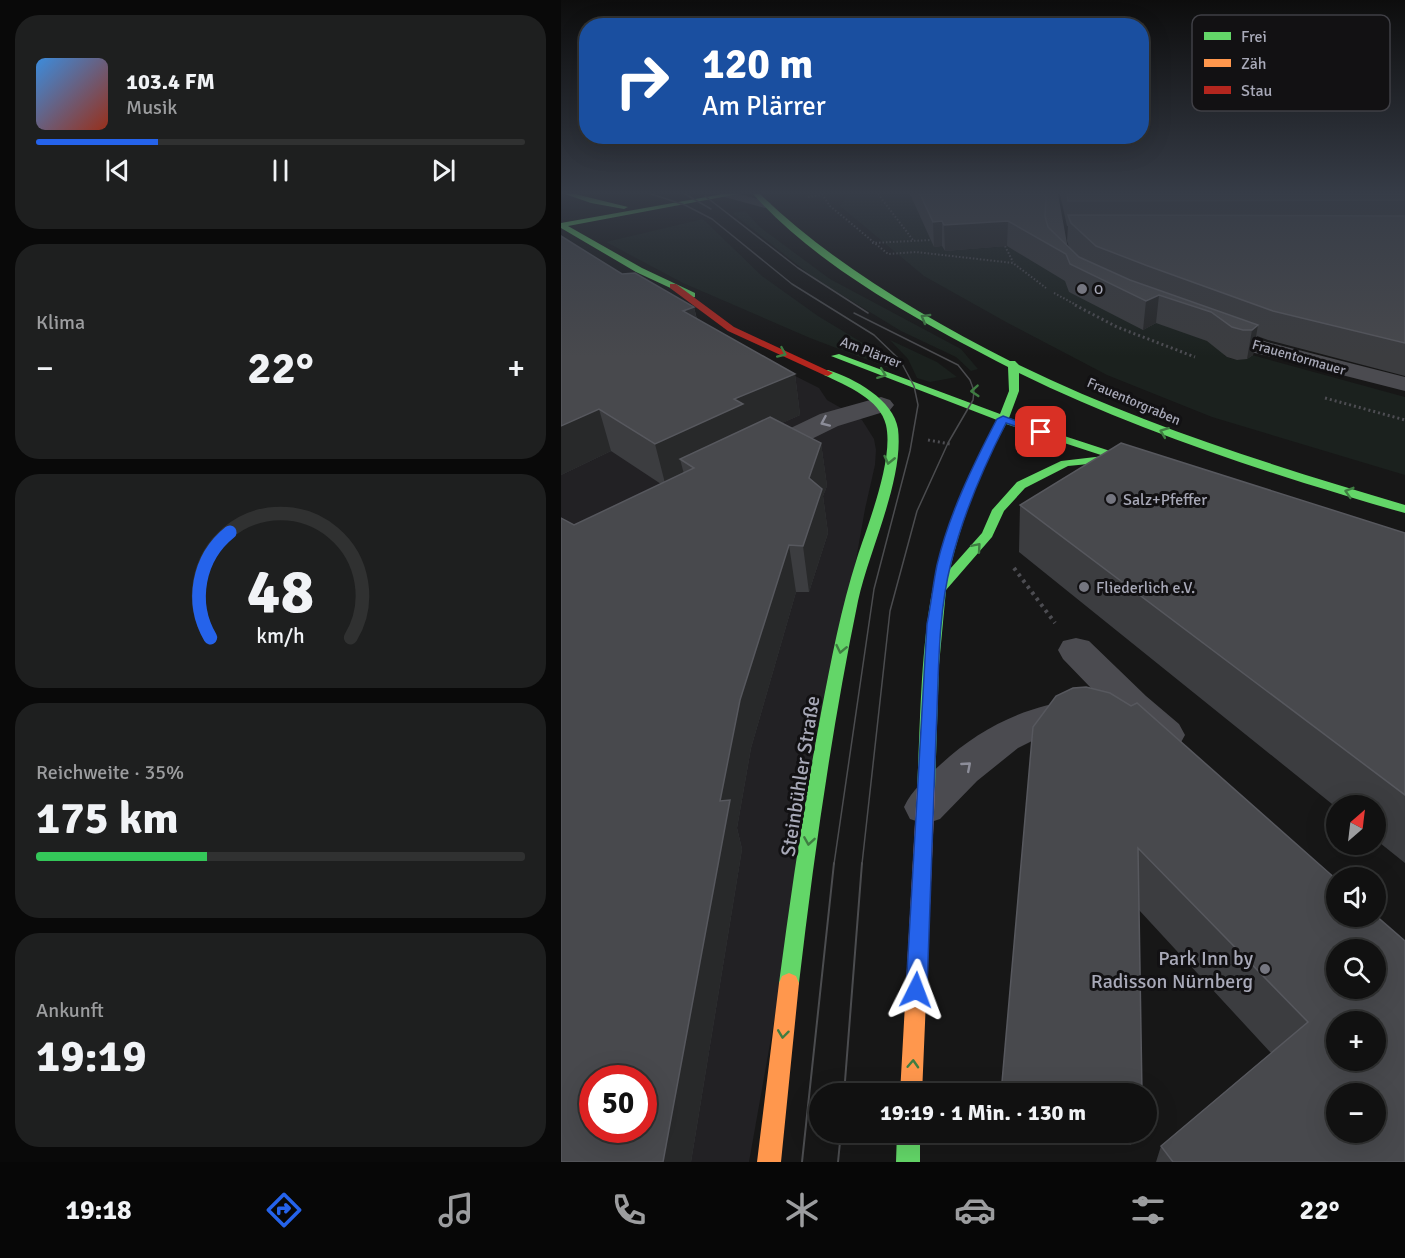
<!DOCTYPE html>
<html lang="de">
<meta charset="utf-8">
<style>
:root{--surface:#111;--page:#1e1f1f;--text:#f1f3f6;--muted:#9c9d9f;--line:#303131;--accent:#2563eb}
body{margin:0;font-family:Signika,sans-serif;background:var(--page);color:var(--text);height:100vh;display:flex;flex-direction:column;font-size:22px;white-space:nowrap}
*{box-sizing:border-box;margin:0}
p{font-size:20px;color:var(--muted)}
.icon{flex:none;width:33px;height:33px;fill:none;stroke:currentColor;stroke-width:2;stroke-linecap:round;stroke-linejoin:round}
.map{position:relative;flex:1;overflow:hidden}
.side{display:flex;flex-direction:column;gap:15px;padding:15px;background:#090909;width:561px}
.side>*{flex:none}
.top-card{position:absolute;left:18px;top:18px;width:570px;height:126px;border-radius:24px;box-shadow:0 6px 24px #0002,0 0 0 2px var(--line);background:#1a4fa0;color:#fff;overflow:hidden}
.needle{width:39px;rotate:28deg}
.fabs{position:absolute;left:765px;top:795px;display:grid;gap:12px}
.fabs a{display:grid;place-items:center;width:60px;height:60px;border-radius:50%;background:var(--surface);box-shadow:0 6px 24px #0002,0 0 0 2px var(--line);font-size:30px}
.speed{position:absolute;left:18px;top:1065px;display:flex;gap:12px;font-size:30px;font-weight:700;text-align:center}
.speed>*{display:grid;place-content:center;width:78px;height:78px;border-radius:50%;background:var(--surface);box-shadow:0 6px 24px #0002,0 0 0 2px var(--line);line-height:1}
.speed .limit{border:9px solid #d22;background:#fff;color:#111}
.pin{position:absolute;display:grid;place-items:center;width:51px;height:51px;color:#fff;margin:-26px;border-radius:12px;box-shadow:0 3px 9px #0006}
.me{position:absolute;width:66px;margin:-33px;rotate:3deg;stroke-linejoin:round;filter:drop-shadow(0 0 4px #0008)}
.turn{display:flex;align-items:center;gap:21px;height:126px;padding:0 24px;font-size:27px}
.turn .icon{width:78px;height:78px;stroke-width:2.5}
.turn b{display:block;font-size:42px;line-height:51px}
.big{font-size:45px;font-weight:800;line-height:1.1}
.side .widget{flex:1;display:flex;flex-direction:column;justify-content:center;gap:9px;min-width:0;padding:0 21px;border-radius:24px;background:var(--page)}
.side .dial{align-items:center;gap:0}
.dial svg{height:156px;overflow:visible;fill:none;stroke:var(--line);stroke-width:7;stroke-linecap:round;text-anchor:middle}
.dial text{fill:var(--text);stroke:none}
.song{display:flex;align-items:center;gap:18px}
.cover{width:72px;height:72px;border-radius:9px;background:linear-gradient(135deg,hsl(210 70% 55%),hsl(10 70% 35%))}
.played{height:6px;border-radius:3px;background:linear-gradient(90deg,var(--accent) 25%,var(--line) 25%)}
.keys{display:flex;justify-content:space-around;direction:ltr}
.heat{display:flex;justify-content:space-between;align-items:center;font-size:33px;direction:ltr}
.charge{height:9px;border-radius:4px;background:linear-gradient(90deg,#34c759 35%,var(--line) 0)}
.trip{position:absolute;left:248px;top:1083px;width:348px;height:60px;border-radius:30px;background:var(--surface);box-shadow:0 6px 24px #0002,0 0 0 2px var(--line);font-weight:800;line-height:60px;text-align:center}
.tabs{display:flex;height:96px;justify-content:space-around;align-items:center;background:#070707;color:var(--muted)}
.tabs .icon{width:42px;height:42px}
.tabs .on{color:var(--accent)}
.tabs b{font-size:27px;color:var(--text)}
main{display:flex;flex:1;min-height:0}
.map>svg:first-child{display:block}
.built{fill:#222124;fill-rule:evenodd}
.green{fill:#1b211e}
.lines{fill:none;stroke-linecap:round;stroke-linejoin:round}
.path-far2{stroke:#4d4d52;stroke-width:2;stroke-dasharray:1.5 2;stroke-linecap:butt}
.path-far1{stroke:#4d4d52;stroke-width:3;stroke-dasharray:2 3;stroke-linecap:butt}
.path{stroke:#4d4d52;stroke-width:4;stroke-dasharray:3 4.5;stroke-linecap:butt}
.lane{fill:#4b4b50;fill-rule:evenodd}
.street{fill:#4b4b50;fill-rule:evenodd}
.fast{fill:#63d668;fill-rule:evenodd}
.slow{fill:#ff974d;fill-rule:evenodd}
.jam{fill:#b3261e;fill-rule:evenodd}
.tram-far1{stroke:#4b4c4f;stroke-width:1.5}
.tram{stroke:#4b4c4f;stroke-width:2}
.wall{fill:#3c3d40}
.shaded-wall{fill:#28292a}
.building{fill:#48494d;stroke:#57585e;stroke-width:1.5;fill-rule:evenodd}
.oneway{stroke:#3f7d42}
.oneway2{stroke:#8c8d99}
.route{fill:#2563eb;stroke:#184099;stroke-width:1.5}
.poi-dot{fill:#757680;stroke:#121113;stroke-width:2}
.labels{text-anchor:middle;stroke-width:6;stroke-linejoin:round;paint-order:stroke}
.far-poi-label{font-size:14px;fill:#a8a9b8;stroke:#121113;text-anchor:start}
.far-street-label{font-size:14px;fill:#a8a9b8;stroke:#121113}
.poi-label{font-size:16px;fill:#a8a9b8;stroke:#121113;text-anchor:start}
.near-street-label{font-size:20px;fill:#a8a9b8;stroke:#121113}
.near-poi-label{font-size:20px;fill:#a8a9b8;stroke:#121113;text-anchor:end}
.key{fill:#121113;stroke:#3f3f45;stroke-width:1.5}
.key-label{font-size:16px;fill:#a8a9b8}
</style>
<main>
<section class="side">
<div class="widget">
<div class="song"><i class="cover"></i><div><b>103.4 FM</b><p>Musik</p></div></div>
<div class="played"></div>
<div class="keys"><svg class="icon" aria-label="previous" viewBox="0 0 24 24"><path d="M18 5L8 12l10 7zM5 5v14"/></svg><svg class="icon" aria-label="pause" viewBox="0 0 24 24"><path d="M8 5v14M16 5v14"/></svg><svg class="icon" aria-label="next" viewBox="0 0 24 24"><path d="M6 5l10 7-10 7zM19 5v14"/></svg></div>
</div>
<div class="widget"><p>Klima</p>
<div class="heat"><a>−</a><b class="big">22°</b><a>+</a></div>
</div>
<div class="widget dial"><svg viewBox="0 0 100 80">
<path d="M14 69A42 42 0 1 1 86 69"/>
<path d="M14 69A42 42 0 0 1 24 15" stroke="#2563eb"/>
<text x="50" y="56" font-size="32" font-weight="700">48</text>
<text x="50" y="72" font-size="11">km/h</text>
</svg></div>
<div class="widget"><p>Reichweite · 35%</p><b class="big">175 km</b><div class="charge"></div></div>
<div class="widget"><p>Ankunft</p><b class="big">19:19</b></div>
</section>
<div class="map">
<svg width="844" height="1162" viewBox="0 0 844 1162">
<rect width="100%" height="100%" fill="#171717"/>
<path class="built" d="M0 245 177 347 258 388 266 400 301 420 313 439 315 450 314 465 304 509 188 1162H0ZM32 1078H82V1130H32Z"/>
<path class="green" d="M288 194H356L373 247 381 246 384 251 477 244 520 284 508 292 671 347 663 352V355C672 361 682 361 691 355L844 397V475L651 417 546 375 445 322 363 276 279 206Z
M184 211 200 228 269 279 400 349 417 369 410 371 395 357 340 331 253 278 171 213Z
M142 219 201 276 257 316 315 351 328 368 249 338 122 283 45 242Z
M329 340 376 362 396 377 369 382 356 378 347 359Z"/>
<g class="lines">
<path class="path-far2" d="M261 194 269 206 327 254 355 252 452 263 485 288
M317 194 352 240
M247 197 260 195
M311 243 370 240
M444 246 452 262
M493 293 517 306"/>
<path class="path-far1" d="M514 305 556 327 634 357
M764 398 844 420
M367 440 389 444"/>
<path class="path" d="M453 568 494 623"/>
<path class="lane" d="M158 194H178L208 202 210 204 204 208 160 196Z"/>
<path class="street" d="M481 194H497L507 249 525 270 522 274H508L496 263 488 249Z
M653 323 706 342 844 377V391L690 352 645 335 642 330 645 325Z
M320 397 329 400 333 405 329 410 277 426 212 458 202 460 192 458 188 452 192 446 259 414Z
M515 638 528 641 585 696 618 724 624 735 618 746 604 750 590 746 557 716 502 659 497 650 502 641Z
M520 699 534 703 539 713 534 723 487 733 457 748 416 781 379 819 364 824 349 819 343 807C351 790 365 778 379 765 420 727 464 706 520 699Z"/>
<path class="fast" d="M4 194H14L67 207 63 209 30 203Z
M162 194H177L7 226 81 268 134 293V297L131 298 75 272 0 228V223Z
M192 194H199C272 264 359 315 449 361H454L458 365C584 426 710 465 844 505V513C810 504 777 493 743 483 645 452 550 418 458 373V391L448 418 592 465 594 467 588 470 553 459 548 462 507 466 464 488 443 511 431 537 385 590 378 665 374 788 371 793 365 795 359 793 356 788C360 717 359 643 375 573 387 519 410 469 436 420L270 356 278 354 439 414 448 391 447 367C360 322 258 268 192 194ZM445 424 543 456 500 461 456 482 431 510 421 533 389 569C401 518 420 470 445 424Z
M267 370C293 378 333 400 337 429 343 480 308 550 297 601 271 727 253 855 238 983L235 990 228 993 221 990 218 983C230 893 243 803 260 713 270 661 280 608 296 558 307 524 333 459 325 425 319 399 286 386 263 375V371Z
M336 1132H359V1162H335Z"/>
<path class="slow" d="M365 781 371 783 374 788 361 1094H339L356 788 359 783Z
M228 973 235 976 238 983 220 1162H196L218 983 221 976Z"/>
<path class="jam" d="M109 284H115L173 327 272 373 267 376 263 375 167 331 109 288Z"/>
<path class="tram-far1" d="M90 194 124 205 151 219 231 284 313 335 339 360 353 386 357 405 349 451 313 589 273 864
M124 194 150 209
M144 196 237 268 307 313
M293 313 397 365 409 380 413 391 412 400 387 443 356 511 329 611 301 864"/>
<path class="tram" d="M283 1094 301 863
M241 1162 273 863
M277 1162 280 1132"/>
</g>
<path class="wall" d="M349 194H484V217L487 227 508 247 506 241 507 226H506L499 194H844V376L707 340 696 336 692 355 686 359 676 360 666 357 646 341 595 323 582 330 508 292 504 281 446 246 384 251 381 246 373 247Z
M0 236 61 274 133 307 136 319 234 374 239 415 221 423 260 443 266 486 262 496 267 533 248 592H235L190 748 176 828 181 849 130 1162H0L13 525 100 484 50 451 0 475Z
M459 505 844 533V863L814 839V806H776V808L458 552Z
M525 687 844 1162H595L600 1146 710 1053 578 910 581 1094H441V1082Z
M471 1132H573L570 1145Z"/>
<path class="shaded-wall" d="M381 221V246L373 247 372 222Z
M447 221 446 246 384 251 383 225Z
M598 295 595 323 582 330 585 301Z
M133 307 141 345 122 311Z
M697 325 692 355 686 359 691 330Z
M234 374 239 415 188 438 133 468 119 459 124 478 105 487 94 444 173 399Z
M38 409 50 451 0 475V426Z
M260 443 266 486 262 496 267 533 248 592 242 546 248 478Z
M228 545 235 592 190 748 176 828 181 849 130 1162H102L159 801 179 700Z"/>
<path class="building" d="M359 194H484L485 199 484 216 487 227 518 257 569 280 697 325 691 330H682L671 327 650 312 598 295 585 301 509 264 505 254 447 221 383 225 381 221 372 222Z
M506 194H844V200L507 201Z
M507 215 844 216V343L712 311 587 266 535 246 510 223Z
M0 236 61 274 74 273 133 307 122 311 234 374 173 399 182 404 94 444 38 409 0 426Z
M209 417 260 443 248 478 261 489 242 546 228 545 179 700 159 801 169 800 102 1162H0V518L13 525 133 468 119 459ZM32 1078H82V1130H32Z
M560 443 844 533V795L459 505Z
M525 687 549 693 570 706 576 703 776 880V916H814V915L844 941V1162H612L600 1146 747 1022 577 848 581 1094H536L441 1082 472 727 495 696 512 688ZM776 950H814V988H776ZM776 1022H814V1060H776ZM776 1094H814V1132H776Z"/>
<defs><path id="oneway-chevron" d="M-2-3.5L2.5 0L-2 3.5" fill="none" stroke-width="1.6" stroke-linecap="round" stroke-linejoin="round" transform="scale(1.5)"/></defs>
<g class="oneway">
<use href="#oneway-chevron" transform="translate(364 318) rotate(-150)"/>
<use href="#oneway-chevron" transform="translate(221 353) rotate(24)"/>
<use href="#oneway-chevron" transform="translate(321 374) rotate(21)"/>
<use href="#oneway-chevron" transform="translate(414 391) rotate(176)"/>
<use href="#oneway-chevron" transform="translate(603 432) rotate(-159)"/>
<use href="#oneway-chevron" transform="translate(328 460) rotate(103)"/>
<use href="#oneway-chevron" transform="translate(788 492) rotate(-163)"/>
<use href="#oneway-chevron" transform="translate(416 547) rotate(-49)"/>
<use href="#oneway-chevron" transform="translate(280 649) rotate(102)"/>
<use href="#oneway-chevron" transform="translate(248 841) rotate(99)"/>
<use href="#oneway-chevron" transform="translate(222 1034) rotate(97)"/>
<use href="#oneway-chevron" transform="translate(352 1064) rotate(-87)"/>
</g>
<g class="oneway2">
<use href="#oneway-chevron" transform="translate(264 422) rotate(156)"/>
<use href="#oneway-chevron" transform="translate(406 766) rotate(-41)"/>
</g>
<linearGradient id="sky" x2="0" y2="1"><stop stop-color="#0d0d0d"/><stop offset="0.54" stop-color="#363c47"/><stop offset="1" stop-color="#363c47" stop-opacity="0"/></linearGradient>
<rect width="844" height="357" fill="url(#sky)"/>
<path class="route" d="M442 416 486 432 480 435 445 423C422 468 402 514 390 563 376 618 378 678 375 735 372 820 369 905 366 990L363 997 355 999 348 997 345 990 366 624C370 605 372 584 376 565 388 514 412 465 436 419Z"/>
<g class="poi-dot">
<circle cx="521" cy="289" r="6"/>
<circle cx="550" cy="499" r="6"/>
<circle cx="523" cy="587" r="6"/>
<circle cx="704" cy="969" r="6"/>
</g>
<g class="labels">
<g class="far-poi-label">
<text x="533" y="294">O</text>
</g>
<g class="far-street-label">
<text transform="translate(310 352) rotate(21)" y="5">Am Plärrer</text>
<text transform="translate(738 357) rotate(16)" y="5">Frauentormauer</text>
<text transform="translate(573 401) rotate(23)" y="5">Frauentorgraben</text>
</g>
<g class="poi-label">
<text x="562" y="505">Salz+Pfeffer</text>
<text x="535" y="593">Fliederlich e.V.</text>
</g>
<g class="near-street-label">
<text transform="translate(239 776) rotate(-81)" y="7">Steinbühler Straße</text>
</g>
<g class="near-poi-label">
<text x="692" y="965">Park Inn by<tspan x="692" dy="23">Radisson Nürnberg</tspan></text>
</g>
</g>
<rect x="631" y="15" width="198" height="96" rx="9" class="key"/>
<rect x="643" y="32" width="27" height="8" fill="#63d668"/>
<rect x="643" y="59" width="27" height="8" fill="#ff974d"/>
<rect x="643" y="86" width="27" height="8" fill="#b3261e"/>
<g class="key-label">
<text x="680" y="42">Frei</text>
<text x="680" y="69">Zäh</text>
<text x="680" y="96">Stau</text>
</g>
</svg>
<div class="fabs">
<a><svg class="needle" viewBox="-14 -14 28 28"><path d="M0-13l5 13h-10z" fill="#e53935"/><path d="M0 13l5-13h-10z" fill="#9c9d9f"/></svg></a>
<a><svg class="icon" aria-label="sound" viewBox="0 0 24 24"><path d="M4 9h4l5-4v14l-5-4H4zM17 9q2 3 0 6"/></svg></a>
<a><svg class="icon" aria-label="search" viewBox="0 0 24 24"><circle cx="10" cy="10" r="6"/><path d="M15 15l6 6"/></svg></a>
<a>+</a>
<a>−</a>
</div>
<div class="speed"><div class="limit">50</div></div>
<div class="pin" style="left:480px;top:432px;background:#d93025"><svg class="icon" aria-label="arrive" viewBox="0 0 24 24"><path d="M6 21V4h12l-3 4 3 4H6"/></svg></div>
<svg class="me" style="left:355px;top:990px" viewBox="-20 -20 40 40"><path d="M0-17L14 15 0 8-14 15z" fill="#2563eb" stroke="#fff" stroke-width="4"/></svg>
<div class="trip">19:19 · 1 Min. · 130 m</div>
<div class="top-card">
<div class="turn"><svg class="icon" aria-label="right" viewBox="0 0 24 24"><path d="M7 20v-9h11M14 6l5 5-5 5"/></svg><div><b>120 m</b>Am Plärrer</div></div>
</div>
</div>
</main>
<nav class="tabs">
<b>19:18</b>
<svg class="icon on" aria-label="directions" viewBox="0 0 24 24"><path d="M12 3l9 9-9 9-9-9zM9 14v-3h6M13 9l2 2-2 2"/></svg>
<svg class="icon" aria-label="music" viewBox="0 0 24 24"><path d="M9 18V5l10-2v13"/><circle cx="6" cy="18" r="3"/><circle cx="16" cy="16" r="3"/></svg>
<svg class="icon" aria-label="phone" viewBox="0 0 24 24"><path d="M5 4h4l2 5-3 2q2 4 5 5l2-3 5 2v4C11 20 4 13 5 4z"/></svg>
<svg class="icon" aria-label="climate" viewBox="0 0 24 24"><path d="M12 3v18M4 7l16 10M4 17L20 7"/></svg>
<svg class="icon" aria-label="car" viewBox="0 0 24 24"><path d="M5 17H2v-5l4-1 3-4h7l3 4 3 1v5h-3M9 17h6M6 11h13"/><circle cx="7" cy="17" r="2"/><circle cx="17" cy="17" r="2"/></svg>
<svg class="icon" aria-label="filters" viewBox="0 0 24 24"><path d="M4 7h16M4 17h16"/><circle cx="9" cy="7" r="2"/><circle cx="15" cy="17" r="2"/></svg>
<b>22°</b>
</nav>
